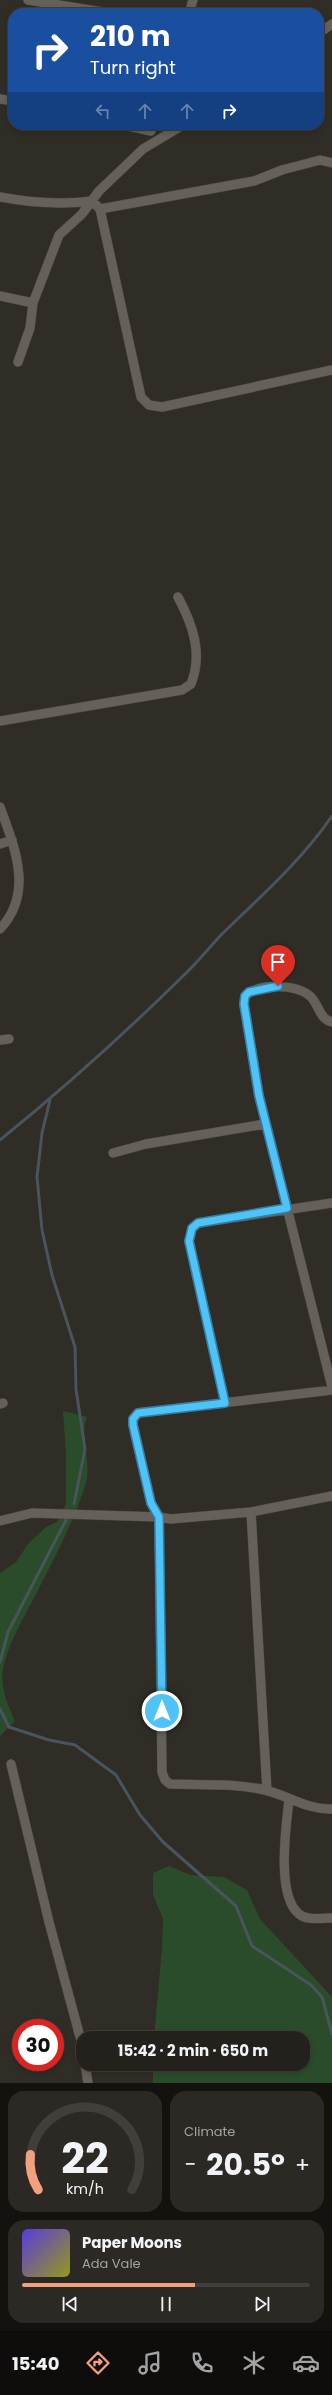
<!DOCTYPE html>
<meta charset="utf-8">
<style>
:root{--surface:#24211c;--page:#2c2925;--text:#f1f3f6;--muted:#a3a3a3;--line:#413e3b;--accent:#f1a17d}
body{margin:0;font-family:Poppins,sans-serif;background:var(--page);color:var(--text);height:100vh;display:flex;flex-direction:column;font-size:15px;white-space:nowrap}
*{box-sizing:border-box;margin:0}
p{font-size:13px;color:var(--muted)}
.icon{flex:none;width:22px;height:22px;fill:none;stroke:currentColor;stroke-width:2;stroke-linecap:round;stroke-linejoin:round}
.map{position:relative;height:2083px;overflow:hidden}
.details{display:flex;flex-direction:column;gap:8px;padding:8px;background:#14120f;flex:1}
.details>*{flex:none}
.top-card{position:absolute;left:8px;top:8px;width:316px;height:122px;border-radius:16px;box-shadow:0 2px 6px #0003,0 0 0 1px var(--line);background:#1a4fa0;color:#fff;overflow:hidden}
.speed{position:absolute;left:12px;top:2019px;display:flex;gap:8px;font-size:20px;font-weight:700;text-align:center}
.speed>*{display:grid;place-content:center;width:52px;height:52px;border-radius:50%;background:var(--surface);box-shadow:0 2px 6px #0003,0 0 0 1px var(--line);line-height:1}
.speed .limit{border:6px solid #d22;background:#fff;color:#111}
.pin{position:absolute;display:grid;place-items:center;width:34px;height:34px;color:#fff;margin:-41px -17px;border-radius:50% 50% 50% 0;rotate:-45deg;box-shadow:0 0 4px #0007}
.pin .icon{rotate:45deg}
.me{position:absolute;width:44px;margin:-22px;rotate:0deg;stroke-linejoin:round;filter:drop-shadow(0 0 3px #0008)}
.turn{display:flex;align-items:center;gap:14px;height:84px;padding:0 16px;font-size:18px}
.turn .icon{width:52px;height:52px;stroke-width:2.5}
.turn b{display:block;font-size:28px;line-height:34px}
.lanes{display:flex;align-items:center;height:38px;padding:0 16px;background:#0003;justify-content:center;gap:20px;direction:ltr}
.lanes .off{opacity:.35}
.big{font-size:30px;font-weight:700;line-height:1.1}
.details .card{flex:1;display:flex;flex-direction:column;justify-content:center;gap:6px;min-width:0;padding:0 14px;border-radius:16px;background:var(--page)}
.details .dial{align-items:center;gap:0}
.dial svg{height:104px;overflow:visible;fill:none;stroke:var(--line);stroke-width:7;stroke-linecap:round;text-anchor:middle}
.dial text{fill:var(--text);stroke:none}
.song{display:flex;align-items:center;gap:12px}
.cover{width:48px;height:48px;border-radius:6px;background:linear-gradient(135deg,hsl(250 70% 55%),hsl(60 70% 35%))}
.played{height:4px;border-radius:2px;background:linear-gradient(90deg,var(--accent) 60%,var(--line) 60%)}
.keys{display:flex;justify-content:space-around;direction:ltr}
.heat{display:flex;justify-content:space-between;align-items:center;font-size:22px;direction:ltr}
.details .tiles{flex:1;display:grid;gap:8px;grid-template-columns:1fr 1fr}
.card:last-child{grid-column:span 2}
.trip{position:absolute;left:76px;top:2031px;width:234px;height:40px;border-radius:16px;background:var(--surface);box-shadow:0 2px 6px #0003,0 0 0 1px var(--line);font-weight:700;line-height:40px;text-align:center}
.menu{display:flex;height:64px;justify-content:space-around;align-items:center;background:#0e0d0b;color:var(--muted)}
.menu .icon{width:28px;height:28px}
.menu .active{color:var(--accent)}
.menu b{font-size:18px;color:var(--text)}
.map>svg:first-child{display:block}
.green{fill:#2a4c2a}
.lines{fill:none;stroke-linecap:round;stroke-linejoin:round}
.stream{stroke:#49545c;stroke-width:3}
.street-casing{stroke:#4a4842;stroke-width:10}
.street{stroke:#656059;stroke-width:9}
.route-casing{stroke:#337fa1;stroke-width:10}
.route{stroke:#4fc3f7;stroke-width:7}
</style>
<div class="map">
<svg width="332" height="2083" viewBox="0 0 332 2083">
<rect width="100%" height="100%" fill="#302c26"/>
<path class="green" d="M63 1411 87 1417C79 1438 93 1463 85 1486 73 1524 53 1561 35 1596 23 1619 8 1644 3 1669 0 1687 8 1706 15 1721L0 1736V1573L16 1562 28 1544 46 1527 57 1522 66 1504V1456Z
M169 1866 191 1875 224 1877 247 1890 260 1919 332 1997V2083H153V2064H303V2038H154L162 1948 163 1919 153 1895V1873Z"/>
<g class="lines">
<path class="stream" d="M50 1100 42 1133 37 1177 42 1230 52 1275 75 1347 76 1389 85 1449 74 1504
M0 1140C63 1089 124 1034 182 977 196 964 208 949 221 935 260 897 301 861 332 816
M0 1662 8 1632 67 1518
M0 1709 9 1727 49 1740 75 1745 116 1775 140 1815 163 1842 236 1906 252 1946 311 1985 322 1997 332 2034"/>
<defs>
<path id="street" d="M28 0 109 13
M189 13 193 0
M319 33 332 24
M0 99 13 101
M124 125 151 131
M0 197C32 203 60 205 92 201L100 209 141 397 149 405 162 407 332 370
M100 209 254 181 282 170 320 160 332 163
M0 296 33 303
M18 362 30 328 33 303 59 235 82 214 99 191 143 149 183 125
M0 721 182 690 191 684C203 654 193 625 178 597
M0 807C15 848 34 893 0 929
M0 844 12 840
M332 1022C319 1019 319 1004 310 996 296 984 258 983 245 996L244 1004 259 1096 332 1387
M0 1040 9 1039
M113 1153 146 1144 265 1124
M332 1390 138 1413 133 1419V1425L151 1503 159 1517 171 1519 251 1512 332 1496
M225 1403 189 1241 192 1229 198 1223 332 1203
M0 1404 3 1403
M251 1512 267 1791
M0 1521 32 1513 159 1517 162 1772 165 1780 170 1784C201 1785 234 1783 265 1790 287 1795 307 1810 332 1809
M11 1764 49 1922 83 2048
M289 1800C286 1826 276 1896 299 1914 307 1921 322 1918 332 1918
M85 2064 88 2083"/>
</defs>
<use href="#street" class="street-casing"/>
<use href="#street" class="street"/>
</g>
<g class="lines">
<defs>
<path id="route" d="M162 1711 159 1517 151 1503 133 1425V1419L138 1413 225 1403 189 1241 192 1228 198 1223 287 1208 259 1096 244 1004 245 996 249 992 278 986"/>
</defs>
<use href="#route" class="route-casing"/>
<use href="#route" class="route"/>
</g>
</svg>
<div class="speed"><div class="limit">30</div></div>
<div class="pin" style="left:278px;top:986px;background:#d93025"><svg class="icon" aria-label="arrive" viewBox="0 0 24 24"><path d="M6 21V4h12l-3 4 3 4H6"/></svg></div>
<svg class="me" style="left:162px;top:1711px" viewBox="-20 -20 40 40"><circle r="17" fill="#4fc3f7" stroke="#fff" stroke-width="3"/><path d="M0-11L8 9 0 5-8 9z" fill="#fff"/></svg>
<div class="trip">15:42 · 2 min · 650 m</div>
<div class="top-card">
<div class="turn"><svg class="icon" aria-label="right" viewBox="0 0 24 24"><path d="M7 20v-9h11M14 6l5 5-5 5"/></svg><div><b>210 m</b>Turn right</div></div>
<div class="lanes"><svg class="icon off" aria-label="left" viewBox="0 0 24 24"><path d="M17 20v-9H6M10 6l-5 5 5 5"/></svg><svg class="icon off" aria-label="ahead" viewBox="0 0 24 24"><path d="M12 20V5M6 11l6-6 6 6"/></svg><svg class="icon off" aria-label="ahead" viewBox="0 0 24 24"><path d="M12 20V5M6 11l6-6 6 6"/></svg><svg class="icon" aria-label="right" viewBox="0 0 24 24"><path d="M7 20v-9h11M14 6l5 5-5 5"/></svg></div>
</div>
</div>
<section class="details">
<div class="tiles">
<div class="card dial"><svg viewBox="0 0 100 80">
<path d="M14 69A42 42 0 1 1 86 69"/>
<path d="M14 69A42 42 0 0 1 8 42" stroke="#f1a17d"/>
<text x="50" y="56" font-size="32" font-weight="700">22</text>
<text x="50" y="72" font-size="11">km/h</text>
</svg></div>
<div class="card"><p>Climate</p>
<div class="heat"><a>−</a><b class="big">20.5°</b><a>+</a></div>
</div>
<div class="card">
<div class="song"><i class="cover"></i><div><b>Paper Moons</b><p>Ada Vale</p></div></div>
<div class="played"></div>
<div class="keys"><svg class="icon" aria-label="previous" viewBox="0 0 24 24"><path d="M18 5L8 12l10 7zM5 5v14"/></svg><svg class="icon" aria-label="pause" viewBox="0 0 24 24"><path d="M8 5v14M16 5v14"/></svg><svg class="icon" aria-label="next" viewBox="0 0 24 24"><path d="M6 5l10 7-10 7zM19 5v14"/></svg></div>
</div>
</div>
</section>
<nav class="menu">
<b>15:40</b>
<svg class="icon active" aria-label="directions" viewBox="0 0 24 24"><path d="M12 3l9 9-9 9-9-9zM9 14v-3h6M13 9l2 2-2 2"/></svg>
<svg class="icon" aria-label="music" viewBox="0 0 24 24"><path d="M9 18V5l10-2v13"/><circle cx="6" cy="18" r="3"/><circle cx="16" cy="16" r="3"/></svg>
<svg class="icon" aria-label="phone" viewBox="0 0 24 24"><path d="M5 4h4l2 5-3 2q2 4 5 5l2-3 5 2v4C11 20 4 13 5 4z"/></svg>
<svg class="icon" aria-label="climate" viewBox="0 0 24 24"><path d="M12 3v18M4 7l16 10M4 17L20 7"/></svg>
<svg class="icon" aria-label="car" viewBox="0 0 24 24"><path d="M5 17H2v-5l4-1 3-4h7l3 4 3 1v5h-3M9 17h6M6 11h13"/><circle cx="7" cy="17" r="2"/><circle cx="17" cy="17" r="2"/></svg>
</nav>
